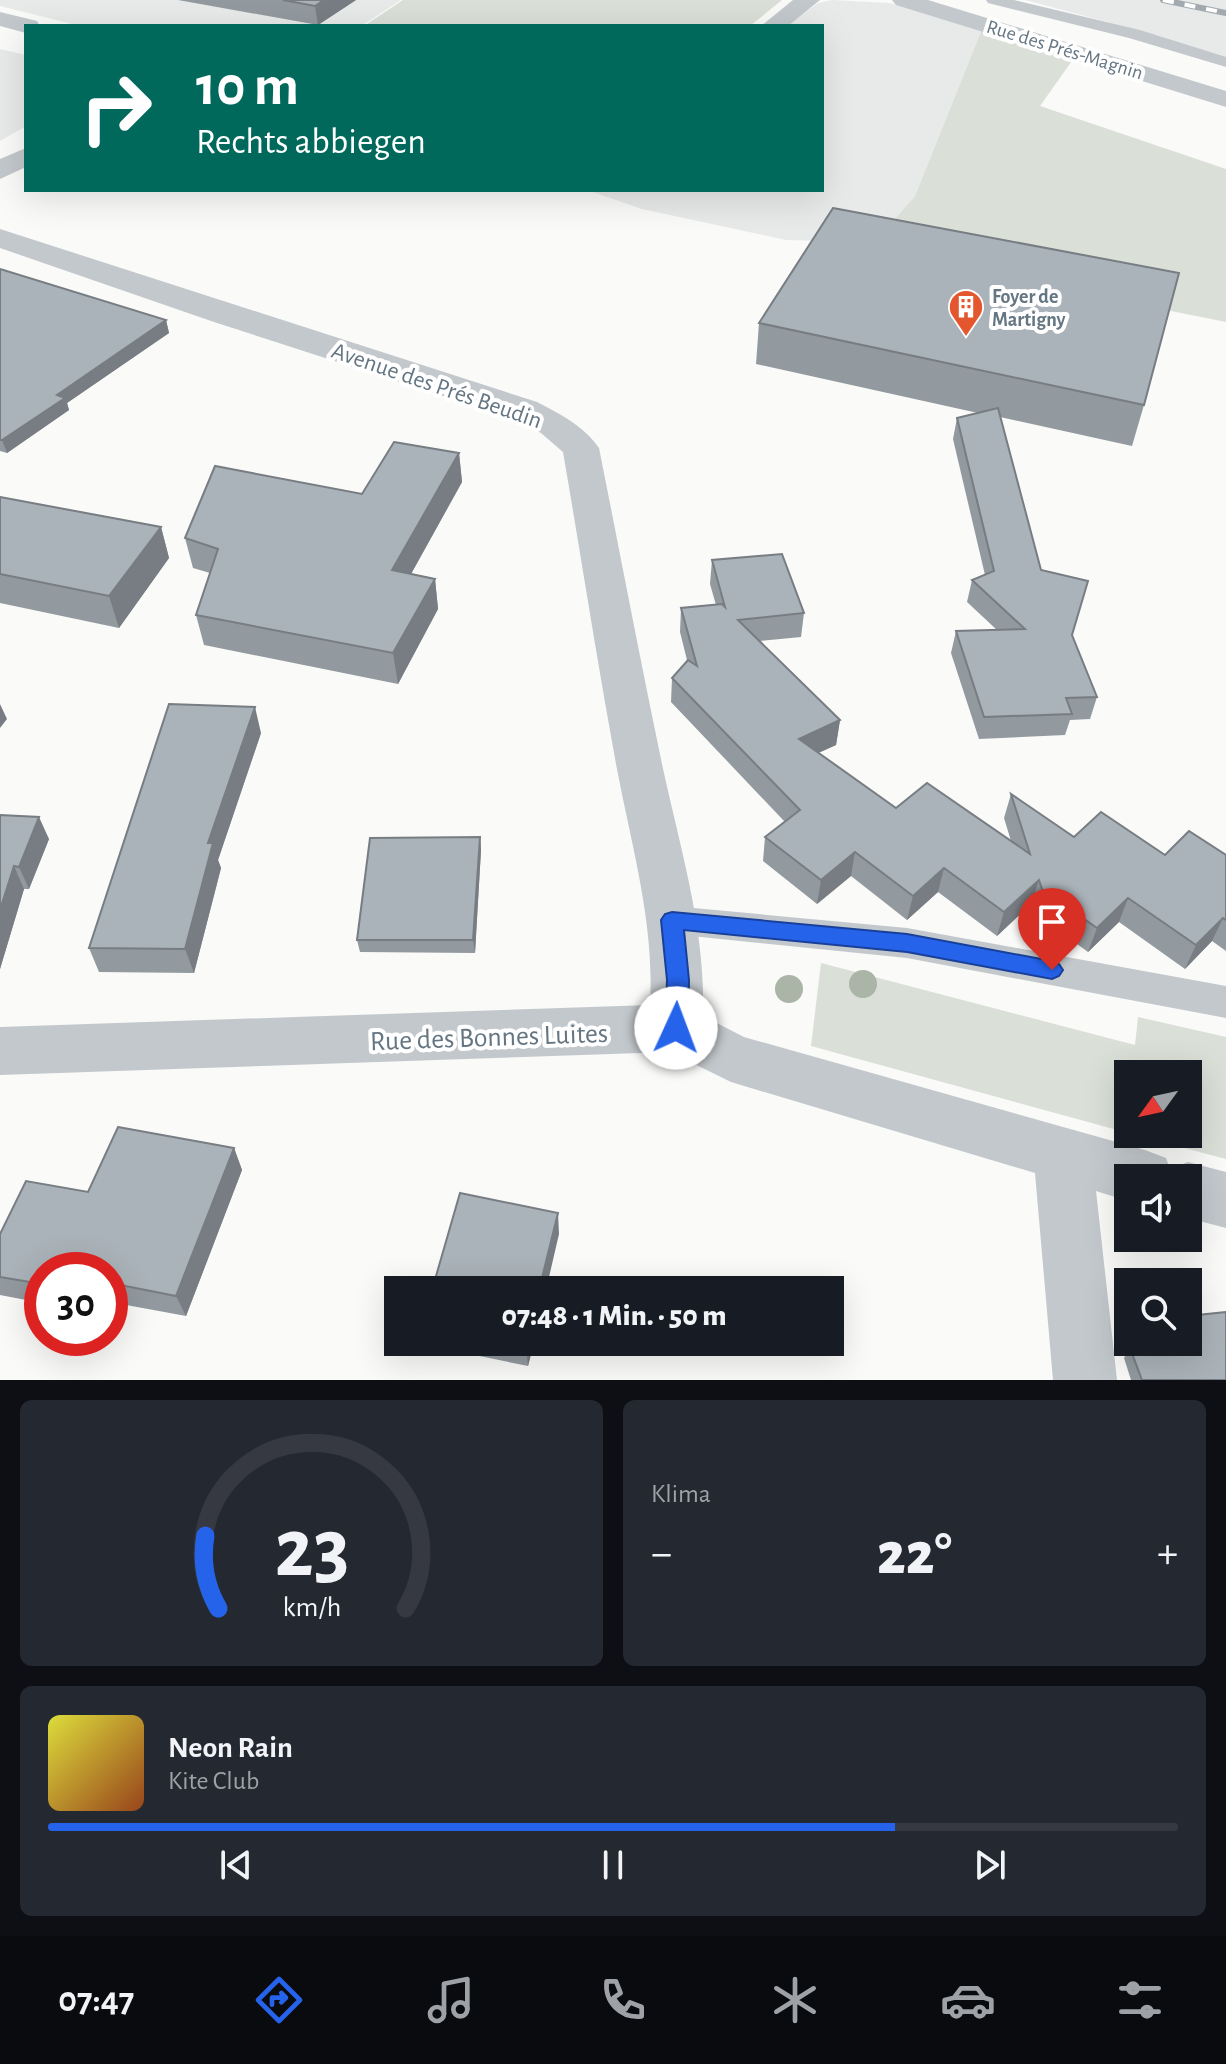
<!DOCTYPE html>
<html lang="de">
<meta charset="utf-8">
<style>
:root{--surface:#171b24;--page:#242831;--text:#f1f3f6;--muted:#9ea1a6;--line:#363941;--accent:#2563eb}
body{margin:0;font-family:"Alegreya Sans",sans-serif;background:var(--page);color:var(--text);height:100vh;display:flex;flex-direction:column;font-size:30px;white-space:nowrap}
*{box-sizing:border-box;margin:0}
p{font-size:26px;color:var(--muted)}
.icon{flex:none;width:44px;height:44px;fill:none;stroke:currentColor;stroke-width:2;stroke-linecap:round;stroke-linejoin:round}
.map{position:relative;height:1380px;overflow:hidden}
.sheet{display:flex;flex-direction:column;gap:20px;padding:20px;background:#0d0f14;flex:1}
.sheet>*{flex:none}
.top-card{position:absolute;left:24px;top:24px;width:800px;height:168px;border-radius:0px;box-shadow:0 8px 32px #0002;background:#00695c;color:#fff;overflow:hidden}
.needle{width:52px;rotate:237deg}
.controls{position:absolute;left:1114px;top:1060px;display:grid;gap:16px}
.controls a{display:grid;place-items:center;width:88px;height:88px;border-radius:0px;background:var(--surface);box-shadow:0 8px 32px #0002;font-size:40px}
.speed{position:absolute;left:24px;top:1252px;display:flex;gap:16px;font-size:40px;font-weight:700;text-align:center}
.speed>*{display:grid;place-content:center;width:104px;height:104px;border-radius:50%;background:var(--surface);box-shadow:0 8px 32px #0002;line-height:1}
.speed .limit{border:12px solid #d22;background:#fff;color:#111}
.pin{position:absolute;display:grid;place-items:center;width:68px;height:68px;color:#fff;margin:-82px -34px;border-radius:50% 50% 50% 0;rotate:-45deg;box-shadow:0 0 8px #0007}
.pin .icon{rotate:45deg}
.me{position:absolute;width:88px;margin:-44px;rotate:2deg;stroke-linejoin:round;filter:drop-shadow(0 0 6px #0008)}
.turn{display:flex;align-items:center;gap:28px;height:168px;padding:0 40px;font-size:36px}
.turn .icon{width:104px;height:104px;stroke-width:2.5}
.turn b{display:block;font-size:56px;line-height:68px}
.big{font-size:60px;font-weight:800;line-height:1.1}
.sheet .tile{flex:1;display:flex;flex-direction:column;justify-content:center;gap:12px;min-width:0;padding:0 28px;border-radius:12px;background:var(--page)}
.sheet .dial{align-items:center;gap:0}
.dial svg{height:208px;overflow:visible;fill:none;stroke:var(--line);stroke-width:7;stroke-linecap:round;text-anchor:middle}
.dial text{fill:var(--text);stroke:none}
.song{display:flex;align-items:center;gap:24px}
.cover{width:96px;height:96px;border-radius:12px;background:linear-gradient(135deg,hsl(60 70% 55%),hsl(20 70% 35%))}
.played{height:8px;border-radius:4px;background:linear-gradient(90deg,var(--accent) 75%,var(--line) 75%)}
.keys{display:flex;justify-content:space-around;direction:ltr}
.heat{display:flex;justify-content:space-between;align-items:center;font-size:44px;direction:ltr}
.sheet .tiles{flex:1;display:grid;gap:20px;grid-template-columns:1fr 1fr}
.tile:last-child{grid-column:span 2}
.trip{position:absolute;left:384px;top:1276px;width:460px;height:80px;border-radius:0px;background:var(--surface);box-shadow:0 8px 32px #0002;font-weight:800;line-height:80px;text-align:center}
.menu{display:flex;height:128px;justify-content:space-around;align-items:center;background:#090b0e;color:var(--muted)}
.menu .icon{width:56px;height:56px}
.menu .current{color:var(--accent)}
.menu b{font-size:36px;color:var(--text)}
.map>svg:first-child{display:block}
.built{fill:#e8e9e9}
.green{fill:#dadfd7}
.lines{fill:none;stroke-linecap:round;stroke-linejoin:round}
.service{fill:#c3c8cc;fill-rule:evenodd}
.minor{fill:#c3c8cc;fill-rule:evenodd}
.rail-casing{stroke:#a2aab0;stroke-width:6}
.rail{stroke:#fff;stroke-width:4;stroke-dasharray:11;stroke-linecap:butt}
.tree{fill:#aab4a7}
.wall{fill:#929a9f}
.shaded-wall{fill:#777d82}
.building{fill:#aab3b9;stroke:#777d82;stroke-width:2}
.route{fill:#2563eb;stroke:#184099;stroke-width:2}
.labels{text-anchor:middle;stroke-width:8;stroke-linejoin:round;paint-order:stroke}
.far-street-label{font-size:20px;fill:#657683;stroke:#fff}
.far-poi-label{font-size:20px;font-weight:bold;fill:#657683;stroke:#fff;text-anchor:start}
.street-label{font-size:24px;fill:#657683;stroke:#fff}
.near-street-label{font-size:28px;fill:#657683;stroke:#fff}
</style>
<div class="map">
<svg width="1226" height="1380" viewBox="0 0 1226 1380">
<rect width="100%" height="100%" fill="#fafaf8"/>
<path class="built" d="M0 0H401L361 26H80L0 6Z
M832 0 890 3 982 29 915 196 894 220 822 241 786 240 642 209 587 190H822V26H787L818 3Z
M1025 0H1226V60L1160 36Z
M0 49 26 55V126L0 141Z"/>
<path class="green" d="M403 0H782L750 26H364Z
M982 29 1074 58 1040 106 1226 169V322L822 241 894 220 915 196Z
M821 963 1135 1045 1138 1017 1226 1037V1159L1131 1134H1188V1074H1128V1133L811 1046Z"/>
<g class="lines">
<path class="service" d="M986 0H1014L1140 30 1226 57V67L1129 38 988 3Z
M672 906 907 928 1226 986V1018L907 958 672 934 660 930 655 920 660 910Z"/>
<path class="minor" d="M793 0H820L788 26H761Z
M892 0H928L1226 91V107L896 5Z
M0 12 37 21 40 26H26V33L0 26Z
M26 148V167L0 179V159Z
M0 229 537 402C560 414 584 426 599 448 620 553 640 659 662 764 680 848 706 930 703 1016L744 1037 1145 1150 1166 1158 1170 1169 1188 1162 1226 1172V1228L1188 1218V1178H1128V1201L1096 1191 1117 1380H1053L1035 1173 731 1082 670 1052 0 1075V1027L650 1005C655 924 631 844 616 764 597 661 581 556 563 452L541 433 511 418 214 322 0 248Z"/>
<defs>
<path id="rail" d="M1163 0 1226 13"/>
</defs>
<use href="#rail" class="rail-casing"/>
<use href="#rail" class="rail"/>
</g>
<g class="tree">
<circle cx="863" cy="984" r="14"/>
<circle cx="789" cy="989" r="14"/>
</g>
<path class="wall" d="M178 0H356L318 25Z
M0 269 166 320 169 333 67 403 69 410 7 453 0 451Z
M759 323 1144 405 1132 446 1000 417 1041 570 1072 635 1097 697 1090 719 1070 720 1065 735 979 739 951 653 956 631 997 630 967 602 972 580 985 575 953 439 957 418 978 413 756 364Z
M459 453 462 482 411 574 435 579 438 609 398 684 204 645 196 615 210 573 193 568 185 538 362 494Z
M0 497 161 527 169 558 119 628 0 603Z
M712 560 804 613 801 637 760 641 840 720 836 745 818 753 896 808 1011 841 1004 818 1011 794 1074 837 1165 855H1226V951L1212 941 1185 969 1119 922 1088 952 1034 913 1031 904 997 936 938 892 907 920 851 876 817 904 763 861 765 837 785 822 671 702 672 678 687 660 680 632 681 608 716 605 710 584Z
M261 733 218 860 221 868 194 973 99 972 89 948Z
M0 815 49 839 29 889H24L0 969Z
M480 837 481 850 475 953 360 952 357 940Z
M234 1148 242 1170 186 1316 110 1302V1270H42V1303L0 1295V1234L88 1192Z
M425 1342H534L528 1366 426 1345Z
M1138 1342H1188L1226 1380H1131L1124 1358 1130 1348 1139 1347Z"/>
<path class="shaded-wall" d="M324 0H356L318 25 315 6Z
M166 320 169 333 67 403 69 410 7 453 2 440 57 395Z
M459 453 462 482 396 601 392 570Z
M161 527 169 558 119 628 109 596Z
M435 579 438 609 398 684 393 653Z
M0 704 7 719 0 728Z
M255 707 261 733 218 860 221 868 194 973 185 949 208 843Z
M840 720 836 745 796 763 799 739Z
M39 817 49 839 29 889 19 867Z
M480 837 481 850 475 953 473 940Z
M855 852 851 876 817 904 821 880Z
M14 866 24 889 0 969V910Z
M944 868 938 892 907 920 913 896Z
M1039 880 1031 904 997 936 1004 912Z
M1128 898 1119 922 1088 952 1097 928Z
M1223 918 1212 941 1185 969 1196 945Z
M234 1148 242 1170 186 1316 176 1296Z
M558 1213 559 1234 546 1290H539Z
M527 1342H534L528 1366 526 1346Z"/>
<path class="building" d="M283 0H324L315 6Z
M833 208 1179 273 1144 405 759 323Z
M0 269 166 320 57 395 65 398 2 440H0Z
M998 408 1041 570 1088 581 1072 635 1097 697 1066 698 1072 714 984 717 956 631 1025 629 972 580 994 571 957 418Z
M394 442 459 453 392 570 435 579 393 653 196 615 218 549 185 538 215 466 362 494Z
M0 497 161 527 109 596 0 574Z
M782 554 804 613 738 620 840 720 799 739 896 808 927 783 1030 854 1011 794 1074 837 1101 812 1165 855 1189 831 1226 855V920L1223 918 1196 945 1128 898 1097 928 1042 889 1039 880 1004 912 944 868 913 896 855 852 821 880 765 837 800 810 672 678 688 660 697 666 681 608 722 604 725 607 712 560Z
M169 704 255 707 208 843H213L185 949 89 948Z
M0 815 39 817 19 867 14 866 0 910Z
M480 837 473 940H357L370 838Z
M118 1127 234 1148 176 1296 110 1283V1270H42V1284L0 1277V1234L26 1181 88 1192Z
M460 1193 558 1213 539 1290H432Z
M1226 1312V1380H1142L1130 1348 1149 1346 1148 1342H1188V1316Z
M507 1342H527L526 1346Z"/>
<path class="route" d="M672 912 907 934 1052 961 1059 964 1063 970 1059 976 1052 979 907 952 684 930 689 980 688 1028 684 1035 676 1038 668 1035 665 1028 667 980 661 920 665 914Z"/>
<defs>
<symbol id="building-pin" viewBox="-11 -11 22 30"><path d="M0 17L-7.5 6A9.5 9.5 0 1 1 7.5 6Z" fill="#e4572e" stroke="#fff"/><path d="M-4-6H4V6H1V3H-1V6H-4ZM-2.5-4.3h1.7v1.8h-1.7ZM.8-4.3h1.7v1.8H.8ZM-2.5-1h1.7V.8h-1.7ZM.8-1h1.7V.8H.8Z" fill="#fff"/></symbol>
</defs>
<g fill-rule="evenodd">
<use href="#building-pin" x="946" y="287" width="40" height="54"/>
</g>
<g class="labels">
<g class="far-street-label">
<text transform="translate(1065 49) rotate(17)" y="7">Rue des Prés-Magnin</text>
</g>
<g class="far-poi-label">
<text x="992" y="303">Foyer de<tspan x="992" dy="23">Martigny</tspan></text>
</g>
<g class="street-label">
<text transform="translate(437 385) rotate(19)" y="8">Avenue des Prés Beudin</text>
</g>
<g class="near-street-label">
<text transform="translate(489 1036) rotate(-2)" y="10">Rue des Bonnes Luites</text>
</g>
</g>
</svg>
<div class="controls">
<a><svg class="needle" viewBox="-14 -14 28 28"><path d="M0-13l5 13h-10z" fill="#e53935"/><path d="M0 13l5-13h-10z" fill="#9ea1a6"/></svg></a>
<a><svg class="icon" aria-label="sound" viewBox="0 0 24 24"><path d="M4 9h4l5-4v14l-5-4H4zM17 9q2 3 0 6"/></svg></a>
<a><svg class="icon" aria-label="search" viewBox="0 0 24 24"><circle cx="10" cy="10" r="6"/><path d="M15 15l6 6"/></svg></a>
</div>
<div class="speed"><div class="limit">30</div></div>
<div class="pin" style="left:1052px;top:970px;background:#d93025"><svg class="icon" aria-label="arrive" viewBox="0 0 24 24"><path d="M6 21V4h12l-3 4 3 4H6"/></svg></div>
<svg class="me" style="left:676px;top:1028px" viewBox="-20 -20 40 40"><circle r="19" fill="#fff"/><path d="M0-13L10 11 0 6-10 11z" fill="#2563eb"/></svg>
<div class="trip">07:48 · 1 Min. · 50 m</div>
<div class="top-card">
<div class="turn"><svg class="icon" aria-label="right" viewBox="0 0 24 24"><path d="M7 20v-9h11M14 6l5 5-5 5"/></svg><div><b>10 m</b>Rechts abbiegen</div></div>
</div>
</div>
<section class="sheet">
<div class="tiles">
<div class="tile dial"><svg viewBox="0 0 100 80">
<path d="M14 69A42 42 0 1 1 86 69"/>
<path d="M14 69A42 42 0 0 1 9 41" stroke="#2563eb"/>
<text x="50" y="56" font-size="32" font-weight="700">23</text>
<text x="50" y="72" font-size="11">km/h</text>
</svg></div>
<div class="tile"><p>Klima</p>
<div class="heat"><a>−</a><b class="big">22°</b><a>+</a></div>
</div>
<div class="tile">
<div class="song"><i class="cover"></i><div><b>Neon Rain</b><p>Kite Club</p></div></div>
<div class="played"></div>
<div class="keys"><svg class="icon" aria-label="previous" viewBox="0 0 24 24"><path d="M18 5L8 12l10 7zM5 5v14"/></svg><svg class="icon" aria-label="pause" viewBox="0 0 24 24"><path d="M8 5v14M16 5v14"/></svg><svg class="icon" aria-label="next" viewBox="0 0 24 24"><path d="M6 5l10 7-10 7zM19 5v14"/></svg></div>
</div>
</div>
</section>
<nav class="menu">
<b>07:47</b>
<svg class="icon current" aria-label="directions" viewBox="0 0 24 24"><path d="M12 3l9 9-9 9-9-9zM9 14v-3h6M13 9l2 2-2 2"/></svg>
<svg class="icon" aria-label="music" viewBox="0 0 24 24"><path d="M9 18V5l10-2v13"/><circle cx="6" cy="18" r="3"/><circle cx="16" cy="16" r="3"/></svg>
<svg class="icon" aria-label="phone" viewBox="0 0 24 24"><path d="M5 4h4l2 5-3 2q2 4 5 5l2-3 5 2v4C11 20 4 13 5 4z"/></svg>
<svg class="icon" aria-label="climate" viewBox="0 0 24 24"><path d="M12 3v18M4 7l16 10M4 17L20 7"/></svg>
<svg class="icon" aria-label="car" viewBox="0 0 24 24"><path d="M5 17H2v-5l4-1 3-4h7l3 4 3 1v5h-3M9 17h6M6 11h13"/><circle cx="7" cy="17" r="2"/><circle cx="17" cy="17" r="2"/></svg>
<svg class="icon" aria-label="filters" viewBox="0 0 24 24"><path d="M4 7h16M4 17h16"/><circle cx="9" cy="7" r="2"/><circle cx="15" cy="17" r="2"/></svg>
</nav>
